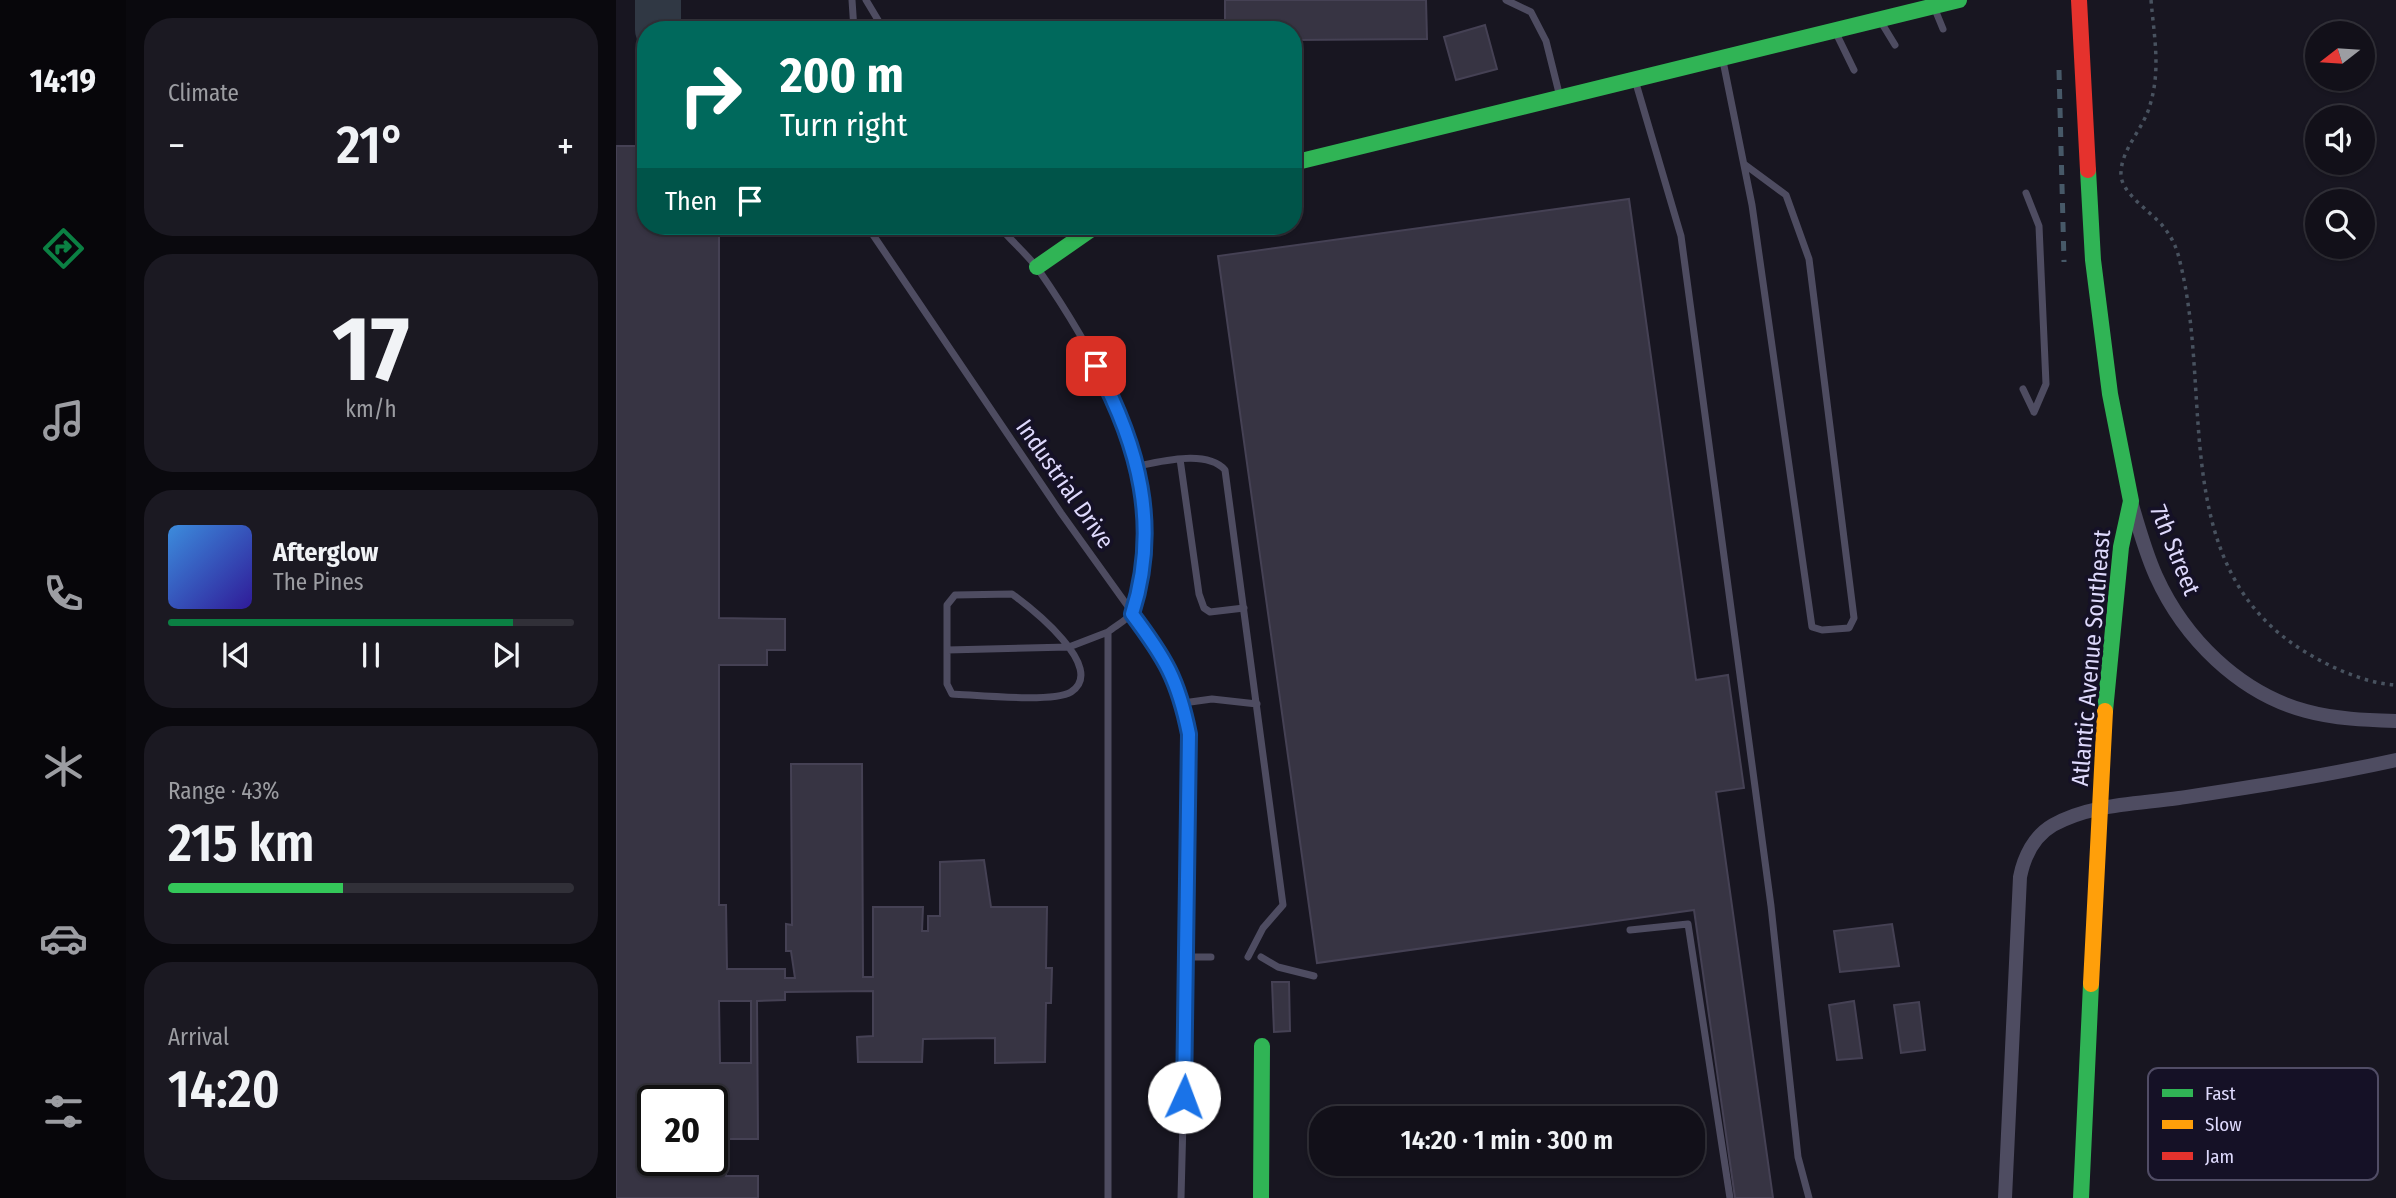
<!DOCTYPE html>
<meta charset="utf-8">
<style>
:root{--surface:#121019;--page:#1b1922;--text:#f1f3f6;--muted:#9c9da2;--line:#313038;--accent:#0b8043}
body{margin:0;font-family:"Fira Sans Condensed",sans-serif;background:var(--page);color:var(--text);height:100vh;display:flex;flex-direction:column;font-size:26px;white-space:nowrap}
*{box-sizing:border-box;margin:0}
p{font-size:23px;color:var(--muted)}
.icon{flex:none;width:38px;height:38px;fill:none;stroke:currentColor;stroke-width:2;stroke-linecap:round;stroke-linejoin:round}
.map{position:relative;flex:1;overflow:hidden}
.side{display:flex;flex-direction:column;gap:18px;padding:18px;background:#0a090e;width:490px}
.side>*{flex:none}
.hud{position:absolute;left:21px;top:21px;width:665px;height:214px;border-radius:28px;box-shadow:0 2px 5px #0004,0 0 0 2px var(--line);background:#00695c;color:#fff;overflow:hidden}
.needle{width:46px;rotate:253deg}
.fabs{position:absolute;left:1689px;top:21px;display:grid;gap:14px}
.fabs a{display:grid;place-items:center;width:70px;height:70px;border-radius:50%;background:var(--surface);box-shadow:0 2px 5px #0004,0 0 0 2px var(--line);font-size:35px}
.speed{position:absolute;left:21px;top:1085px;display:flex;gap:14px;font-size:35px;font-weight:700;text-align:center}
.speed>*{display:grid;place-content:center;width:91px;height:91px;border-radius:50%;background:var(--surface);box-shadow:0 2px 5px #0004,0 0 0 2px var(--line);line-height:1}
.speed .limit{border:4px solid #111;border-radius:10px;background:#fff;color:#111}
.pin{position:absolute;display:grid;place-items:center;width:60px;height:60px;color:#fff;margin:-30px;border-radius:14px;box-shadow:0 4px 10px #0006}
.me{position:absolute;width:77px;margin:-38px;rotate:2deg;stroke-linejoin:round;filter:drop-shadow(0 0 5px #0008)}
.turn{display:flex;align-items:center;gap:24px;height:147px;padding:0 28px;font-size:32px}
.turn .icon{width:91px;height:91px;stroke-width:2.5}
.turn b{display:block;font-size:49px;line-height:60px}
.then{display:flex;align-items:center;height:66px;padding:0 28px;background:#0003;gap:14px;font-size:26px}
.big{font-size:52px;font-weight:600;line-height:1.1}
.side .tile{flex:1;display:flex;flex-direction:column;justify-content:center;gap:10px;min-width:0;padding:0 24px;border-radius:28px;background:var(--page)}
.side .dial{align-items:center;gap:0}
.dial b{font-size:91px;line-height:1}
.song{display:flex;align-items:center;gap:21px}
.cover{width:84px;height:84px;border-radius:10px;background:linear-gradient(135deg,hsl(210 70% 55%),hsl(250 70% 35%))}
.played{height:7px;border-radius:4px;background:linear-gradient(90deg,var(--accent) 85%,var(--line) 85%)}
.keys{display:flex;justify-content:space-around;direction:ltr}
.heat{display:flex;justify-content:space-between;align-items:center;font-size:38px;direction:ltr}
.charge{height:10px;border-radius:5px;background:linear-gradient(90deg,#34c759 43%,var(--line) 0)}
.trip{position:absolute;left:693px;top:1106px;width:396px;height:70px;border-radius:28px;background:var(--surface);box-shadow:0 2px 5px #0004,0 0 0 2px var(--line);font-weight:600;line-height:70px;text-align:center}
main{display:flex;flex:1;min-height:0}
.menu{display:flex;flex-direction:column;width:126px;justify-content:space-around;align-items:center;background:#07060a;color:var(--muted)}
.menu .icon{width:49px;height:49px}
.menu .on{color:var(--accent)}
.menu b{font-size:32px;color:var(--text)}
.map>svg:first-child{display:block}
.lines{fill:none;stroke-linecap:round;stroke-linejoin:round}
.taxiway{stroke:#303844;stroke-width:46}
.building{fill:#373443;stroke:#454154;stroke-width:2;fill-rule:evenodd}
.path{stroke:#48525f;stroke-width:3.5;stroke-dasharray:3.5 5;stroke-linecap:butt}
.lane{stroke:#4e4c61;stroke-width:7}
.street{stroke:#4e4c61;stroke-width:14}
.fast{stroke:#30b455;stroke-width:16}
.slow{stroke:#ff9f0a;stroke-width:16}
.jam{stroke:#e5322d;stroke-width:16}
.rail{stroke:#475968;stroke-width:5;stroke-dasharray:10 9;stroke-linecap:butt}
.route-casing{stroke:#114b97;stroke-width:18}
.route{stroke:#1a73e8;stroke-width:12}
.labels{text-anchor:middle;stroke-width:7;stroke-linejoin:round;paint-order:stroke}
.street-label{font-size:24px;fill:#ded9fc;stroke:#151126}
.key{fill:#151126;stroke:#514d66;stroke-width:2}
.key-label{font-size:19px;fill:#ded9fc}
</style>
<main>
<nav class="menu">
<b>14:19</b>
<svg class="icon on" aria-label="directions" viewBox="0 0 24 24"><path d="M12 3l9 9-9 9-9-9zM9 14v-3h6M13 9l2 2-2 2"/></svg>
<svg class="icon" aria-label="music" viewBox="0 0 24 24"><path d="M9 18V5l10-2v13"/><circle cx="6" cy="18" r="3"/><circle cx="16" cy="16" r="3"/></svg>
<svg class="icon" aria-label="phone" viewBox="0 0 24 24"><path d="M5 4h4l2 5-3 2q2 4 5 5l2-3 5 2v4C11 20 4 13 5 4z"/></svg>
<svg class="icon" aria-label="climate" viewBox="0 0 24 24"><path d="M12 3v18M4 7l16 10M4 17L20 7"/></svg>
<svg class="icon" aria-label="car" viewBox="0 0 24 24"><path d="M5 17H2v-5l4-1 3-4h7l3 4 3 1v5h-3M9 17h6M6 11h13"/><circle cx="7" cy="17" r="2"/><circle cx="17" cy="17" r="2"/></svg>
<svg class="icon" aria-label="filters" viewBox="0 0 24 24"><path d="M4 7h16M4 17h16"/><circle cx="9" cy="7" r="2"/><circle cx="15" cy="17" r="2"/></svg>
</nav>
<section class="side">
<div class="tile"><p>Climate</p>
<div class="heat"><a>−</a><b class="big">21°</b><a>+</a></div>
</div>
<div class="tile dial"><b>17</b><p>km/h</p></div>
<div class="tile">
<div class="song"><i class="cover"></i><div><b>Afterglow</b><p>The Pines</p></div></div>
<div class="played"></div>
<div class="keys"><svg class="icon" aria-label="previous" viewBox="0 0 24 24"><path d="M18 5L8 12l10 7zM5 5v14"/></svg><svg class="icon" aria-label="pause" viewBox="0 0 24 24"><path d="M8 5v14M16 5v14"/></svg><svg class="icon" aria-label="next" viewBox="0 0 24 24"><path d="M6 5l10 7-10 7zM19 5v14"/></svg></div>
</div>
<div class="tile"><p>Range · 43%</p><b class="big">215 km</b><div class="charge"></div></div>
<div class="tile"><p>Arrival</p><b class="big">14:20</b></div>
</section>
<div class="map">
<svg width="1780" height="1198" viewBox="0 0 1780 1198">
<rect width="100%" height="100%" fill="#181621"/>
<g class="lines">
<path class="taxiway" d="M42 30V0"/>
</g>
<path class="building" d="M609 0H810L811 39 677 40V30H609Z
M869 25 881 69 840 80 828 37Z
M0 146H30V226H103V618L169 619V650H151V665H103V905H110L111 969H169V978H179L175 951H170V924L176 925 175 764H246L247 977H257V907H307L306 931H312V916H324V862L368 860 375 907H431L430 968H436L435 1003H430L429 1062 379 1063V1038L307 1039 306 1062H242L241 1037 257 1036V991L169 992V1000L141 1001 142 1139H110V1176H142V1198H0ZM103 1001H135V1063H104ZM37 1101H96V1160H37Z
M1013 199 1080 680 1112 675 1128 788 1100 792 1157 1198H1119L1078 910 701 963 602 256Z
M1276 924 1283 966 1224 972 1218 931Z
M656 982H673L674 1031 658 1032Z
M1238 1001 1246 1058 1221 1060 1213 1005Z
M1303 1002 1309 1050 1285 1053 1278 1005Z"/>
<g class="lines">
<path class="path" d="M1535 0C1538 36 1545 69 1534 105 1528 128 1506 148 1505 172 1503 192 1534 211 1546 225 1556 237 1561 248 1564 262 1598 397 1550 569 1691 653 1718 669 1749 683 1780 685"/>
<path class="lane" d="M236 0 238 30
M250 0 268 30
M890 0 915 12 930 41 944 97
M1318 7 1327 29
M1265 22 1279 45
M1220 33 1238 70
M1107 61 1136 205 1196 627 1206 630 1233 628 1238 618 1193 259 1170 195 1128 164
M1019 80 1065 236 1155 906 1182 1157 1193 1198
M1410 193 1423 226 1430 384 1418 412
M251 226 445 513 549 658 565 694 573 734 572 925 565 1198
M383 226C395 241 411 254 422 269 476 347 523 432 529 528 531 555 529 587 516 612 512 620 499 626 492 632V1198
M1407 389 1418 412
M564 459 583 594 588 608 594 612 628 608
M521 466C545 462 590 449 609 470L667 905 647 928 632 957
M396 594C415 608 492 668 455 692 437 703 360 695 336 694L331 684V605L339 595Z
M331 650 453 647 492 632
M567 703 596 699 641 704
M1014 930 1072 924 1114 1198
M571 957H595
M645 957 662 967 698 976"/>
<path class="street" d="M1516 505C1523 529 1530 554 1540 576 1568 638 1623 693 1690 711 1719 719 1750 720 1780 721
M1389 1198 1404 877C1408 857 1418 836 1437 825 1474 804 1521 804 1563 798 1635 787 1708 776 1780 760"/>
<path class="fast" d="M677 163 1343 0
M1472 170 1477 260 1494 394 1515 501 1505 547 1489 711
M421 267 480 226
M645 1198 646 1046
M1465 1198 1475 984"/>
<path class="slow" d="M1475 984 1489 711"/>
<path class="jam" d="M1463 0 1472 170"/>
<path class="rail" d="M1443 70 1448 262"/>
</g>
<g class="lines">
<defs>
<path id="route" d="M480 366C523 446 544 526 516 614 549 658 562 679 573 734L568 1097"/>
</defs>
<use href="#route" class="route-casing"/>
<use href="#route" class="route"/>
</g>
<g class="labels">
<g class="street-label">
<text transform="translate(449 484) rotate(55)" y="8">Industrial Drive</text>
<text transform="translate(1559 550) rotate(68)" y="8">7th Street</text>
<text transform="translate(1475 658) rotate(-85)" y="8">Atlantic Avenue Southeast</text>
</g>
</g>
<rect x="1532" y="1068" width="230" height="112" rx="10" class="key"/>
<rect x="1546" y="1089" width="31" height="8" fill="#30b455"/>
<rect x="1546" y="1120" width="31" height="9" fill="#ff9f0a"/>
<rect x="1546" y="1152" width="31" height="8" fill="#e5322d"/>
<g class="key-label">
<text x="1589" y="1100">Fast</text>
<text x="1589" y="1131">Slow</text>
<text x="1589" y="1163">Jam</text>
</g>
</svg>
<div class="fabs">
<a><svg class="needle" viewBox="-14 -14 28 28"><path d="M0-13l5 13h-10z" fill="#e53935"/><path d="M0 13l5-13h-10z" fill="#9c9da2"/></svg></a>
<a><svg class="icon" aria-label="sound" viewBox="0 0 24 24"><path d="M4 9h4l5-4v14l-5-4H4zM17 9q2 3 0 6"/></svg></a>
<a><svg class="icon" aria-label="search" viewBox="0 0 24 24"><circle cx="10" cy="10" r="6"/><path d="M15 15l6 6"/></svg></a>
</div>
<div class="speed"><div class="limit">20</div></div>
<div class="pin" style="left:480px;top:366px;background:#d93025"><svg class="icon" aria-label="arrive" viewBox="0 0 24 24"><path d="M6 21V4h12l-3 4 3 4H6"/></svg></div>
<svg class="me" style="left:568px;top:1097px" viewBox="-20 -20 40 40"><circle r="19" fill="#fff"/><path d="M0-13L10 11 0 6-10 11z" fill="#1a73e8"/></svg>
<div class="trip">14:20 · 1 min · 300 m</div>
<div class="hud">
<div class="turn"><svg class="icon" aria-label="right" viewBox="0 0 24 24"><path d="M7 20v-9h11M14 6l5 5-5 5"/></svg><div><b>200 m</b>Turn right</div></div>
<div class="then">Then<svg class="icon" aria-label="arrive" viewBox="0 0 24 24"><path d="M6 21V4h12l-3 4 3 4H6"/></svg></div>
</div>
</div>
</main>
